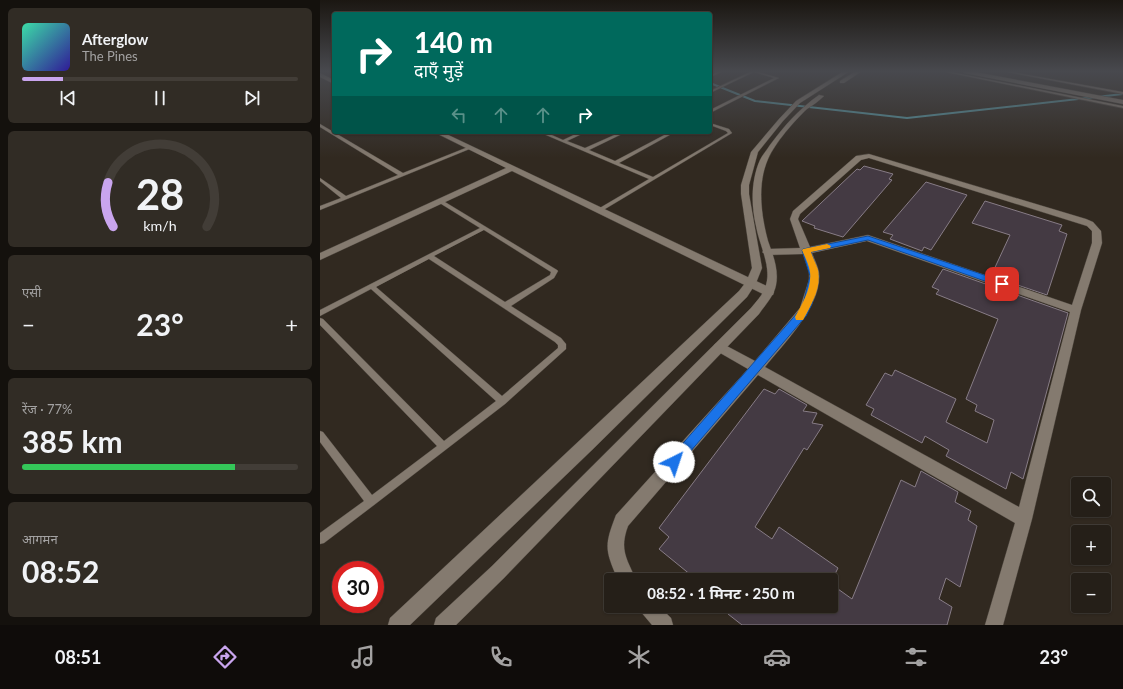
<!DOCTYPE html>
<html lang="hi">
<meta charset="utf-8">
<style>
:root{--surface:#251f18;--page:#312c25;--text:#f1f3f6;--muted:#a3a2a2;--line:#423d37;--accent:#c9a5ee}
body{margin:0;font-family:Lato,"Noto Sans Devanagari",sans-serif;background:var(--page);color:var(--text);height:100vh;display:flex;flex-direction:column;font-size:15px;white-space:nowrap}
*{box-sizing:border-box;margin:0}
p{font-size:13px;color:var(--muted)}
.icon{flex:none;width:22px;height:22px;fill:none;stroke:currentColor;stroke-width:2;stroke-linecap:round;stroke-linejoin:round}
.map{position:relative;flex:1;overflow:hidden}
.panel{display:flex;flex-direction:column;gap:8px;padding:8px;background:#14110d;width:320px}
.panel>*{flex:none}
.guide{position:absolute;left:12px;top:12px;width:380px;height:122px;border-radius:4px;box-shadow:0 1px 3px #0004,0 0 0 1px var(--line);background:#00695c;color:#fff;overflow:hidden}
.tools{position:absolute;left:751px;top:477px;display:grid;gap:8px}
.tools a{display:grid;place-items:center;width:40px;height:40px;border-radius:4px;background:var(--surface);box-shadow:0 1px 3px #0004,0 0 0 1px var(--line);font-size:20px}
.speed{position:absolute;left:12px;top:561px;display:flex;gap:8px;font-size:20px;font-weight:700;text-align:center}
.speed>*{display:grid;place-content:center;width:52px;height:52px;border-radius:50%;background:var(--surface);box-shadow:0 1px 3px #0004,0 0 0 1px var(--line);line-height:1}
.speed .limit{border:6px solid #d22;background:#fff;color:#111}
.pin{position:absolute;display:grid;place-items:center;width:34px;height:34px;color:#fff;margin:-17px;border-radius:8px;box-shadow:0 2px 6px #0006}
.me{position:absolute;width:44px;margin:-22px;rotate:41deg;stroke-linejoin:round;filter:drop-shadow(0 0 3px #0008)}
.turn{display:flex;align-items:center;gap:14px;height:84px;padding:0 16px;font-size:18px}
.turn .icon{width:52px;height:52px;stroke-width:2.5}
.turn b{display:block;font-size:28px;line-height:34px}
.lanes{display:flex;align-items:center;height:38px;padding:0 16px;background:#0003;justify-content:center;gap:20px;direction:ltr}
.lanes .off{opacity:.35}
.big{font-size:30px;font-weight:700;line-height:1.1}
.panel .tile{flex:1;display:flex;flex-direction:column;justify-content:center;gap:6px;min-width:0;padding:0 14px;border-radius:6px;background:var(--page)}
.panel .dial{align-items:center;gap:0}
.dial svg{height:104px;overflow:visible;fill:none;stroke:var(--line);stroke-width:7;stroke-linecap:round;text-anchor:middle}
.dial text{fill:var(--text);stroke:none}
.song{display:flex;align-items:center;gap:12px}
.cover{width:48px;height:48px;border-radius:6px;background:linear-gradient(135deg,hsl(160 70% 55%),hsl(250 70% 35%))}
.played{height:4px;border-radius:2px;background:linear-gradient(90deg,var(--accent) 15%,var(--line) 15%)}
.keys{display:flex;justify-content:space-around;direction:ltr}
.heat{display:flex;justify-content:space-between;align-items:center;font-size:22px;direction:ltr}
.charge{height:6px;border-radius:3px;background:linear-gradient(90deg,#34c759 77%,var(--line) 0)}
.trip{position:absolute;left:284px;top:573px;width:234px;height:40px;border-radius:4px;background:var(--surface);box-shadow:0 1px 3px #0004,0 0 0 1px var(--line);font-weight:700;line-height:40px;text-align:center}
.dock{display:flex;height:64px;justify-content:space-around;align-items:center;background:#0f0c0a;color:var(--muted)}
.dock .icon{width:28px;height:28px}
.dock .selected{color:var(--accent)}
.dock b{font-size:18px;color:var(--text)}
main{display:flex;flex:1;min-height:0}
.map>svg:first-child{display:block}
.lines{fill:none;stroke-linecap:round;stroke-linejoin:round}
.stream{stroke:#5798a2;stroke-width:2}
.building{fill:#443a43;stroke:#877c86}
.service-casing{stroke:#4c453d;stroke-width:1}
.minor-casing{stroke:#4c453d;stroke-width:1}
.tertiary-casing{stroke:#4c453d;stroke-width:1}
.service{fill:#847a6f;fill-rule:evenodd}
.minor{fill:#847a6f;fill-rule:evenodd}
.tertiary{fill:#847a6f;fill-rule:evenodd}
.route{fill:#1a73e8;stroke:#114b97}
.slow{fill:#f59e0b}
</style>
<main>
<section class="panel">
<div class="tile">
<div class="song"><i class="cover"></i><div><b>Afterglow</b><p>The Pines</p></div></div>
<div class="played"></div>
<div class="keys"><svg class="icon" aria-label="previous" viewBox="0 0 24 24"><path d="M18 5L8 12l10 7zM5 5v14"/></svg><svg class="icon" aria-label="pause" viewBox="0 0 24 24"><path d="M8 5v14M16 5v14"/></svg><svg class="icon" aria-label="next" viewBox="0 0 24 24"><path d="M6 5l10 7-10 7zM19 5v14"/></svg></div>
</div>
<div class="tile dial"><svg viewBox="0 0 100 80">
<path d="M14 69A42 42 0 1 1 86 69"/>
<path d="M14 69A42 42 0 0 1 10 35" stroke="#c9a5ee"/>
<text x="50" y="56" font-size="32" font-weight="700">28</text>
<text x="50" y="72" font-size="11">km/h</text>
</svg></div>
<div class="tile"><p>एसी</p>
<div class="heat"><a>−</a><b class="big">23°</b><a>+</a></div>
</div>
<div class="tile"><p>रेंज · 77%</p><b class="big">385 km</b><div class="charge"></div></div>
<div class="tile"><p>आगमन</p><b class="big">08:52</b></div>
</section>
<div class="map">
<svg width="803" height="625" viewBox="0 0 803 625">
<rect width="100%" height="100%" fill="#312920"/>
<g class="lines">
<path class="stream" d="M390 83 435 101 587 118 803 94"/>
</g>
<path class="building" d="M544 166 573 174 569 179 572 180 523 237 494 228 495 226 482 221 537 169 540 170Z
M606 182 647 195 611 250 604 247 602 251 570 239 573 235 563 232Z
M665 201 742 225 739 231 747 234 727 295 671 276 690 235 652 223Z
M623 269 748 313 703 479 691 472 686 489 626 456 629 450 605 436 602 443 551 415 554 409 546 405 565 373 572 376 575 370 636 399 626 422 667 443 674 420 655 411 657 405 646 399 678 319 616 294 619 290 612 287Z
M444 389 455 394 459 389 487 405 483 411 497 413 492 423 503 425 487 450 484 448 435 527 452 539 459 527 518 568 512 580H377L339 549 349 537 339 528Z
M601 471 638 492 635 502 651 511 648 520 657 526 640 587 626 578 619 599 632 607 627 625H422L408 614 413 606H511V584L532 599 581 480 595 487Z"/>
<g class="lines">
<defs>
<path id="service" d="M400 71H404L390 77V75Z
M432 71H435L459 78 390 113V110L454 78 434 72 390 93V91Z
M621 71H626L803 106V108Z
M682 71H687L803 92V94Z
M390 123 409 129 412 133 280 212 278 211V209L329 179 219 132H225L243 140 260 132H266L247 141 265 148 301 132H306L269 150 295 161 350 132H355L299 163 333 177 408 133 406 131 390 125Z
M0 124 83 173 148 147 152 148 0 210V206L21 198 0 181V178L26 196 78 175 0 127Z
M120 199 237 270 238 271 234 278 191 306 241 338 246 344V349L185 404 54 505 4 543 0 544V533L44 501 0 442V431L3 432 52 495 117 446 0 325V318L3 319 124 441 176 401 51 289 0 316V310L160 228 118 202V200ZM164 230 231 272 230 275 185 302 114 256ZM109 259 235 342 238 345V348L182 396 56 287Z"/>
<path id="minor" d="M0 73 14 80V84L0 77Z
M114 132H122L453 289 454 292 453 295H445L192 171 0 260V253L186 168Z
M549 154 766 219 773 222 781 231 782 243 761 310 712 519 683 625H665L695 523 438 375 308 526C299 550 307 559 316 580H298C285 550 284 546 296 515L428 369 395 350 393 347 395 344 399 342 403 344 435 361 480 308 489 280V271L483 254 447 255 442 252 447 249 480 248 470 219 473 211 536 156ZM549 158 767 226 772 231V243L752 305 548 235 490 247 478 219 480 214 541 160ZM547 241 750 312 699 507 445 367C464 343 502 306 499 273 498 266 494 259 492 253Z
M318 606H339L351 618 353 625H332L321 612Z"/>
<path id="tertiary" d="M524 71H530L480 103 463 121 438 152 429 185V194L442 268 436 283 427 297 272 450 90 625H68L70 618 419 291 426 282 432 268 421 194V185L431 152 459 119 476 101Z
M536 71H542L524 83H520V81Z
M642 71H650L803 100V104L644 73Z
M499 95 504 96C499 101 493 105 487 109 474 121 455 143 448 159 437 184 441 215 448 241 453 255 459 270 456 285 454 296 445 305 439 314L184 578 136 625H114L116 618 172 566 431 308C436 302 442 296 445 288 453 268 439 245 436 226 431 205 431 180 440 160 443 154 447 150 450 145 465 125 479 109 499 95Z"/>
</defs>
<use href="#service" class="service-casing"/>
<use href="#minor" class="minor-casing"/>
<use href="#tertiary" class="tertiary-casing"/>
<use href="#service" class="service"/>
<use href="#minor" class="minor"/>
<use href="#tertiary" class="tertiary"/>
</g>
<linearGradient id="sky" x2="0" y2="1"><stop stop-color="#1b1712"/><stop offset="0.45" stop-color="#48494e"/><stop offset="1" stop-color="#48494e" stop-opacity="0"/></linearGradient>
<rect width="803" height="158" fill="url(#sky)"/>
<path class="route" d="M548 236 685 282 686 284 685 286H679L548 240 491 252 499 276 492 304 486 316 358 466 354 468 350 466 348 462 350 458 479 311 483 304 490 276 482 250 483 249Z"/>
<path class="slow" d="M507 244 511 246 510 248 491 252C493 258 496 264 498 270 502 286 491 306 483 320H476L475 317C482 304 492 288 490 272 489 265 485 257 482 250L483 249Z"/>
</svg>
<div class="tools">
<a><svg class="icon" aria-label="search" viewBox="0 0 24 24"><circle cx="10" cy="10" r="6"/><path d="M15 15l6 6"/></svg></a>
<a>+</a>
<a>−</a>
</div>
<div class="speed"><div class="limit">30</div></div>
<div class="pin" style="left:682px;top:284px;background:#d93025"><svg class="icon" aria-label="arrive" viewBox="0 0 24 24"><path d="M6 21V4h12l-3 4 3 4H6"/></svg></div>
<svg class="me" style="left:354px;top:462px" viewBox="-20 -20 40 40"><circle r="19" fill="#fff"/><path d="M0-13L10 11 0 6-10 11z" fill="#1a73e8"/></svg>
<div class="trip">08:52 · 1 मिनट · 250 m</div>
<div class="guide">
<div class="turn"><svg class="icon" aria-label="right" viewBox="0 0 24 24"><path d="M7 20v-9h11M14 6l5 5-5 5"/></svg><div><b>140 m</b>दाएँ मुड़ें</div></div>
<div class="lanes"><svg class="icon off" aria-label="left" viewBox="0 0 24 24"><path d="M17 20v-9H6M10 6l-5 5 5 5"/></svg><svg class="icon off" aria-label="ahead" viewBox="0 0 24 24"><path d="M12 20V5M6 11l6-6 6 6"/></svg><svg class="icon off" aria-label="ahead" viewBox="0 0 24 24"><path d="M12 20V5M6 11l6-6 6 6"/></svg><svg class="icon" aria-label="right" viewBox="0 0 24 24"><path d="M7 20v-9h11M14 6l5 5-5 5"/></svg></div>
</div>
</div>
</main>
<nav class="dock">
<b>08:51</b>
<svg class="icon selected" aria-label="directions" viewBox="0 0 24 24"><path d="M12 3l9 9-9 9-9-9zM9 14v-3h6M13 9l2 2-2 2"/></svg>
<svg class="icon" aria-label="music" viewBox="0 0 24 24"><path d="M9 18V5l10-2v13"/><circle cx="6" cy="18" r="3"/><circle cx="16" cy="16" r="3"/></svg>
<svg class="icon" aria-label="phone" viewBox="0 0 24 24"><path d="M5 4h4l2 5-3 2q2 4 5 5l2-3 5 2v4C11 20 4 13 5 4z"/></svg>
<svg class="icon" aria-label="climate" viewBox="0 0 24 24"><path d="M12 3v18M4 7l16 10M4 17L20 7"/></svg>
<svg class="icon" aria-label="car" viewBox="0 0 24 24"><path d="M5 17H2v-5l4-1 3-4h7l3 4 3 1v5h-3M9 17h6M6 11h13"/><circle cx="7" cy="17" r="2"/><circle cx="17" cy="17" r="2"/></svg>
<svg class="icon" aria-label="filters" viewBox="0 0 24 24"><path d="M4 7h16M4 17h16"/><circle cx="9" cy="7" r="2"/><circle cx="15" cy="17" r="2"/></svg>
<b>23°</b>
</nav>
